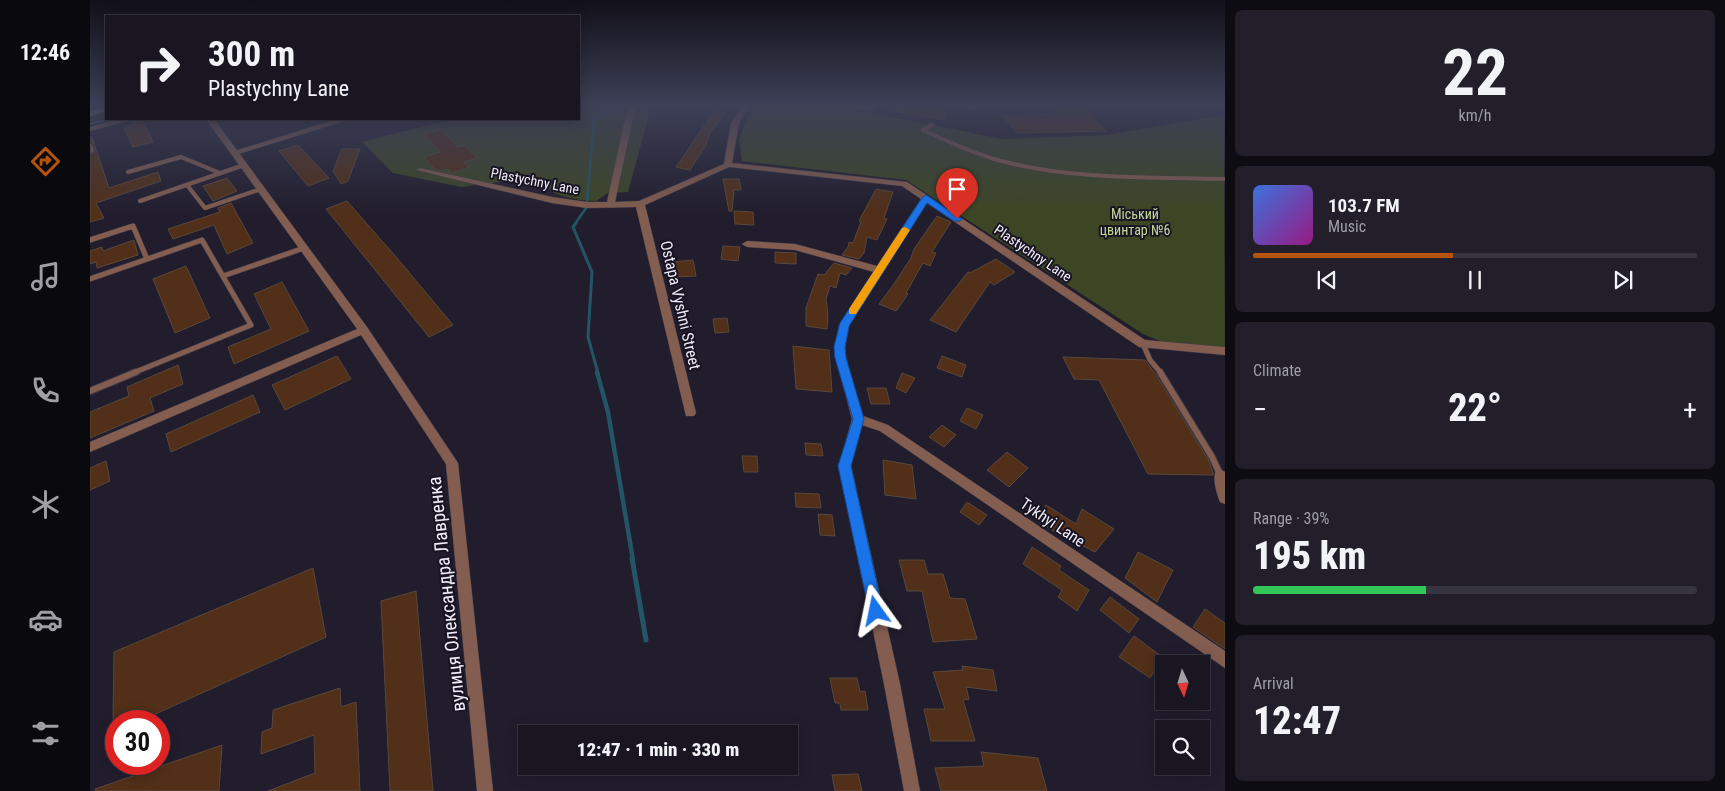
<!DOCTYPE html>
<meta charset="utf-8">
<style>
:root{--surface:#191622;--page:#221f2a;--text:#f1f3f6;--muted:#9f9fa5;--line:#373540;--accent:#b45309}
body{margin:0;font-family:"Roboto Condensed",sans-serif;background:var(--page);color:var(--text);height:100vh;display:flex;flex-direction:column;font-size:19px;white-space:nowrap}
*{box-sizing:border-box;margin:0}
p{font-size:16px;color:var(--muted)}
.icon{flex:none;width:28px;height:28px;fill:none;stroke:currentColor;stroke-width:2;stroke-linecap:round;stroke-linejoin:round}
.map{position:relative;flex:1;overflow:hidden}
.drawer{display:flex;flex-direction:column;gap:10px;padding:10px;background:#0e0c13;width:500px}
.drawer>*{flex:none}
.guide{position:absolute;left:15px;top:15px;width:475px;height:105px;border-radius:0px;box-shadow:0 2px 12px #0003,0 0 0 1px var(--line);background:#191622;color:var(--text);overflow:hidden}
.needle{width:32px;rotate:176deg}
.fabs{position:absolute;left:1065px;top:655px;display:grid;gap:10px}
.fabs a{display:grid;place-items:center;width:55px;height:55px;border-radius:0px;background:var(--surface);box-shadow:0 2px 12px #0003,0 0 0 1px var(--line);font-size:25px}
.speed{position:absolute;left:15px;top:710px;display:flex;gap:10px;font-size:25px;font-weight:700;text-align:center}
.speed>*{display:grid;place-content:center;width:65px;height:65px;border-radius:50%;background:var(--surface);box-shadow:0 2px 12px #0003,0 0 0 1px var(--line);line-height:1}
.speed .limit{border:8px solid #d22;background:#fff;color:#111}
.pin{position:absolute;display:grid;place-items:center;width:42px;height:42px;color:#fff;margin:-51px -21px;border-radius:50% 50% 50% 0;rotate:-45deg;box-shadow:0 0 5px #0007}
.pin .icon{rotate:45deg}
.me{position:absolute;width:55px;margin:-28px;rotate:348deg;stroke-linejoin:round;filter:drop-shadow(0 0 4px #0008)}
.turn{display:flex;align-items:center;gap:18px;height:105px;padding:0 20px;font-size:22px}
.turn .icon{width:65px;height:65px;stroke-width:2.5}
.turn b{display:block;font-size:35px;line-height:42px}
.big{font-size:38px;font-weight:800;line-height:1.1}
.drawer .tile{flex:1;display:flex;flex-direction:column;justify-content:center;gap:8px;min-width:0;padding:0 18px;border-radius:8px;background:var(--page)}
.drawer .dial{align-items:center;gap:0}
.dial b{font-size:65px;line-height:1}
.song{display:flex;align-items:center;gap:15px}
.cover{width:60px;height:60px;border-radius:8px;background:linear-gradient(135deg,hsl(220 70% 55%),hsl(310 70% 35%))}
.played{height:5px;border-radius:2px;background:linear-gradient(90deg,var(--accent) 45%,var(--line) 45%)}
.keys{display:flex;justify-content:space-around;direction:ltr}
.heat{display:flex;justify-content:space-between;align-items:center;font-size:28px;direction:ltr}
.charge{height:8px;border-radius:4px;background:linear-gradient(90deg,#34c759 39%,var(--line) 0)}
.trip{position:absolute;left:428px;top:725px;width:280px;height:50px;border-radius:0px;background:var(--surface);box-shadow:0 2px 12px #0003,0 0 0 1px var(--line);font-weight:800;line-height:50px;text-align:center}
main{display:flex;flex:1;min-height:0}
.menu{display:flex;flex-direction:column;width:90px;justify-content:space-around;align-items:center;background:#0a090e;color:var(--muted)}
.menu .icon{width:35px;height:35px}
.menu .on{color:var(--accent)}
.menu b{font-size:22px;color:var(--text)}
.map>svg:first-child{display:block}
.green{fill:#3c4624}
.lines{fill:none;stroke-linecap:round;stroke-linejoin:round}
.stream-far3{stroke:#245567;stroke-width:2.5}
.stream-far2{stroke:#245567;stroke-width:3}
.stream-far1{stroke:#245567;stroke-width:4.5}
.stream{stroke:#245567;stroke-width:5}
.building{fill:#512f18;stroke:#59483c}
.lane-far2-casing{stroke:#3e3a49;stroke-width:4.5}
.lane-far1-casing{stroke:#3e3a49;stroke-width:6}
.lane-casing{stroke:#3e3a49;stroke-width:8}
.street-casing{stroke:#3e3a49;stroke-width:1}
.primary-casing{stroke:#3e3a49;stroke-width:2}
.lane-far2{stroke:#835d4f;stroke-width:4}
.lane-far1{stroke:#835d4f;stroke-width:5}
.lane{stroke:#835d4f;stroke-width:6}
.street{fill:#835d4f;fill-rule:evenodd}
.primary{fill:#e89a7d;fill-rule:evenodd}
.tram{stroke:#837f8d;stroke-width:1}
.route{fill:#1a73e8;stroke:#114b97}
.slow{fill:#f59e0b}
.labels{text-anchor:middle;stroke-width:4;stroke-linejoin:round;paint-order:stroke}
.far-street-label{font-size:14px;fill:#efecf7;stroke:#181423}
.far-park-label{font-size:14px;fill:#c4d997;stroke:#181423}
.street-label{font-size:16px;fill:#efecf7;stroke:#181423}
.near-street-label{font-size:19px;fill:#efecf7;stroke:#181423}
</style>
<main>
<nav class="menu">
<b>12:46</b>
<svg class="icon on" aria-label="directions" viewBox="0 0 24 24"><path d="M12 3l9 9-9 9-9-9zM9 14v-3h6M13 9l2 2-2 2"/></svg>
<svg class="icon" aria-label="music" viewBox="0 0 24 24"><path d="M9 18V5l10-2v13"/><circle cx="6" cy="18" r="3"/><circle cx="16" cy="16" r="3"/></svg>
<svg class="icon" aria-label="phone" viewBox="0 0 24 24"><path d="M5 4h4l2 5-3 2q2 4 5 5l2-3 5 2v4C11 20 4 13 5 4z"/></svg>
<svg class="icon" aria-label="climate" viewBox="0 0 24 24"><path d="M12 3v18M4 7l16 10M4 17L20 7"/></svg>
<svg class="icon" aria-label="car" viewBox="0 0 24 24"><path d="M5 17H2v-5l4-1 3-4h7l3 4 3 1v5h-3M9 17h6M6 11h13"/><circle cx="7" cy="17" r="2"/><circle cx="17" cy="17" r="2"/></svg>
<svg class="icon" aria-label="filters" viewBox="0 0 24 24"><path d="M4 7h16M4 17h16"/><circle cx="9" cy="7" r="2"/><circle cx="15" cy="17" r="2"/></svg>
</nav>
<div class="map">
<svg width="1135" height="791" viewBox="0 0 1135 791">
<rect width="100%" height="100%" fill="#211d2d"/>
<path class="green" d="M489 104H562L538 192 518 193 506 201 490 200 475 197 464 193 459 188 417 181 371 187 303 173 272 142 364 119H489Z
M668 104H738L912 139 1017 135 1134 115 1135 347 1072 342 1053 334 816 180 652 161 649 140 661 108Z"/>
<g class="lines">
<path class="stream-far3" d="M497 202 504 121 515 112 527 107
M485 224 496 208"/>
<path class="stream-far2" d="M486 223 483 227 502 272 498 337 508 373"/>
<path class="stream-far1" d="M507 372 518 412 543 560"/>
<path class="stream" d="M542 558 556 640"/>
</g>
<path class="building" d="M795 104H850L858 105 853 120 794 109Z
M957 104H990L1016 131 927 133 913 116 967 114Z
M627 107 635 112 620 133 616 145 600 170 586 167Z
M44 119H52L63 142 43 147 34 127 45 124Z
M352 129 367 147 375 145 387 158 374 162 379 167 362 173 357 169 351 171 344 169 334 157 350 152 335 134Z
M2 137 19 188 68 172 71 181 6 203 14 218 0 222V155L6 150 0 142V138Z
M208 145 239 178 218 186 189 151Z
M252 149H270L258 181 251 184 243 171Z
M137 178 147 191 123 201 113 186Z
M633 179H649L651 190H644L642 211H639Z
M786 189 803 192 794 218 797 219 787 240 777 237 774 253 769 259 752 255 758 247 759 242 763 243 771 222 769 221Z
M257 201 307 258 363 325 339 337 236 209Z
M141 203 163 243 137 254 124 225 83 239 78 229 130 212 128 208Z
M644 211 663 212 664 225 645 224Z
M847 216 861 222 842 252 846 253 840 266 833 263 816 293 818 294 806 311 789 304 802 287 821 258 824 249Z
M44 240 48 255 7 268 6 262 0 264V251L12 247 13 251Z
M633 246 650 247 648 261 631 259Z
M685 252 706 253V264L685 263Z
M906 259 925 272 904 285 900 282 866 332 840 320 878 272 880 273Z
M603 260 606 276 585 277 582 262Z
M744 263 762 268 756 275 750 273 746 288 740 286 736 299 738 314 737 329 716 326V308L728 274 734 275Z
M96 266 120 318 85 333 63 279Z
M192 282 219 331 144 364 138 347 181 329 164 294Z
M637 318 639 332 625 333 623 319Z
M703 346 739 350 742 392 706 389Z
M247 356 261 379 195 410 182 385Z
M852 356 876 365 872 377 847 368Z
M973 357 1055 360 1065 373 1118 459 1123 472V475L1058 474 1009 380 984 379Z
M88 365 93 384 60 398 64 411 0 438V412L39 396 37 387Z
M812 373 825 378 816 393 806 388Z
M777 388H796L800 404H781Z
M163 395 170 412 81 452 76 434Z
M877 408 893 415 886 429 870 421Z
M852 425 866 435 854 447 839 437Z
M715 443 731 444 733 456 716 455Z
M917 452 938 468 919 487 897 470Z
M652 456H667L668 472H654Z
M793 460 822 465 826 499 795 495Z
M16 461 20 481 0 490V468Z
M705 493 729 494 731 508 706 507Z
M877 502 897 515 889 525 870 512Z
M956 505 986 524 992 509 1024 529 1005 552 970 534 969 535 945 519Z
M728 514 742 515 745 536 730 535Z
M942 547 971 566 969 570 999 590 987 611 968 597 972 590 933 564Z
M1048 552 1083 570 1067 602 1035 578Z
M809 560H834L838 574H853L860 598 875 599 887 639 843 642 832 591H817Z
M223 568 236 637 50 721H23L24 652Z
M326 591 343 791H300L291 601Z
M1020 597 1049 619 1039 633 1010 610Z
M1115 609 1135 623V649L1103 627Z
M1044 636 1075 659 1069 671 1066 668 1060 678 1029 657Z
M872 666 903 670 907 691 876 687 879 699 873 700 885 741H841L834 709H855L843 672 873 670Z
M740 678H767L770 692 775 691 778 710H751L750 703H745Z
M250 688 251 707 266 702 270 791H178L225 773 224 735 171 754 172 732 182 728 183 710Z
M132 745 129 791H6L5 789Z
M891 752 948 758 957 791H851L845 768 894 766Z
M768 774 772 791H745L742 775Z"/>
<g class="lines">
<defs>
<path id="lane-far2" d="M8 104 9 106
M752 104 782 109
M866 104 883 107 891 104
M842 125 833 130C856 141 879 151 904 159 978 180 1058 177 1135 179
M0 129 37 119
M0 146 2 150 0 151
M145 153 254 119
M38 172 91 157 130 173
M97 185 115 208 171 189
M50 201 154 165"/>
<path id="lane-far1" d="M0 240 43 226 57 259
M133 276 214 248
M0 279 112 240 161 325 43 373
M1053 344 1060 360 1071 373"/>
<path id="lane" d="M1070 372 1122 457 1130 474
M0 391 46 372"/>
<path id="street" d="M543 104H550L543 118 525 202 549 201 634 164 641 123 654 104H660L649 123 642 163 817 182 1055 340 1135 347V355L1049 347 837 203 759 326 755 347 756 358 773 416 798 425 1135 651V668L790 431 772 425 761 466 810 684 830 791H814L794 684 749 466 762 419 746 358 745 347 749 326 784 272 705 250 657 247 652 244 657 241 705 244 787 266 831 199 812 186 639 167 555 205 606 413 604 416H596L546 207 497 208 462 203 326 170 330 168 462 197 497 202H517L535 118Z
M116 119H124L277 327 368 463 403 791H387L356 464 271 335 0 452V442L267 329Z
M1130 469 1135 472V504L1130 502C1127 494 1122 479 1126 470Z"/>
<path id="primary" d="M13 107H16V111L0 116V111Z"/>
</defs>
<use href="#lane-far2" class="lane-far2-casing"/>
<use href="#lane-far1" class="lane-far1-casing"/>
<use href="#lane" class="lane-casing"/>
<use href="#street" class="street-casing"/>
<use href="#primary" class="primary-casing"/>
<use href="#lane-far2" class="lane-far2"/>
<use href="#lane-far1" class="lane-far1"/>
<use href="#lane" class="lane"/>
<use href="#street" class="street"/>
<use href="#primary" class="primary"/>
<path class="tram" d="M0 124 19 119"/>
</g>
<linearGradient id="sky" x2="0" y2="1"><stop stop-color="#121019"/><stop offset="0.49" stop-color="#3d4057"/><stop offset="1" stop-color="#3d4057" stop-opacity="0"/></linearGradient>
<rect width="1135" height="214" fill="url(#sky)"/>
<path class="route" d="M836 195 872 219 870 221H864L837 203 759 326 755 347 756 358 774 419 761 466 793 611 791 616 786 619 781 616 779 611 748 466 763 419 745 358 744 347 750 323 832 198Z"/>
<path class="slow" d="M815 227 820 230 766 314H759V309L812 228Z"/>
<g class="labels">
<g class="far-street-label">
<text transform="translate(445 181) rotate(11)" y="5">Plastychny Lane</text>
<text transform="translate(943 253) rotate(34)" y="5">Plastychny Lane</text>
</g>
<g class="far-park-label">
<text x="1045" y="219">Міський<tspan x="1045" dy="16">цвинтар №6</tspan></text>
</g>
<g class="street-label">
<text transform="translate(591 305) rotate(77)" y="6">Ostapa Vyshni Street</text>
<text transform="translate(963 522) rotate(34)" y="6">Tykhyi Lane</text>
</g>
<g class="near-street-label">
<text transform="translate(356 594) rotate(-96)" y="7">вулиця Олександра Лавренка</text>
</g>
</g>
</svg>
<div class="fabs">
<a><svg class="needle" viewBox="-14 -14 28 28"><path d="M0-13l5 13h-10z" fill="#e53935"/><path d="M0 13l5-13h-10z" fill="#9f9fa5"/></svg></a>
<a><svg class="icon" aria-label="search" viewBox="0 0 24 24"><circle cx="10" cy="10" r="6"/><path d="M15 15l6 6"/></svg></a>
</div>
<div class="speed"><div class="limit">30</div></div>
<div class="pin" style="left:867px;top:219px;background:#d93025"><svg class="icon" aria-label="arrive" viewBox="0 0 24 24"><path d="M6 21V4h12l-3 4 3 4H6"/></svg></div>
<svg class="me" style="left:786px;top:611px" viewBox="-20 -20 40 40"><path d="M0-17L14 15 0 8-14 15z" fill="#1a73e8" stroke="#fff" stroke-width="4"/></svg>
<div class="trip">12:47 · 1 min · 330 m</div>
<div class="guide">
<div class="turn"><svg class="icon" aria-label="right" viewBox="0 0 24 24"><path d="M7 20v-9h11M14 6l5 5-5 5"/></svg><div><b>300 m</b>Plastychny Lane</div></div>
</div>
</div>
<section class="drawer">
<div class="tile dial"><b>22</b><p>km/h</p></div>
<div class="tile">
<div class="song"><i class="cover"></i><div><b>103.7 FM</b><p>Music</p></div></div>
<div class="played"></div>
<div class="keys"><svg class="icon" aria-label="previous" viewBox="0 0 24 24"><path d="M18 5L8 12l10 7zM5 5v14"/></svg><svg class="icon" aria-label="pause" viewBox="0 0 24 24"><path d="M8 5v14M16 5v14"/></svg><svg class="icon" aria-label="next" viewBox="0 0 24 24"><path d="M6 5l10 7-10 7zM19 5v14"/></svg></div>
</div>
<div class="tile"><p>Climate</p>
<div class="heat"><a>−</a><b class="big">22°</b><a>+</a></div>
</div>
<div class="tile"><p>Range · 39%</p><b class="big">195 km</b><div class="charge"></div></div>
<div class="tile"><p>Arrival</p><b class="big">12:47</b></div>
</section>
</main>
